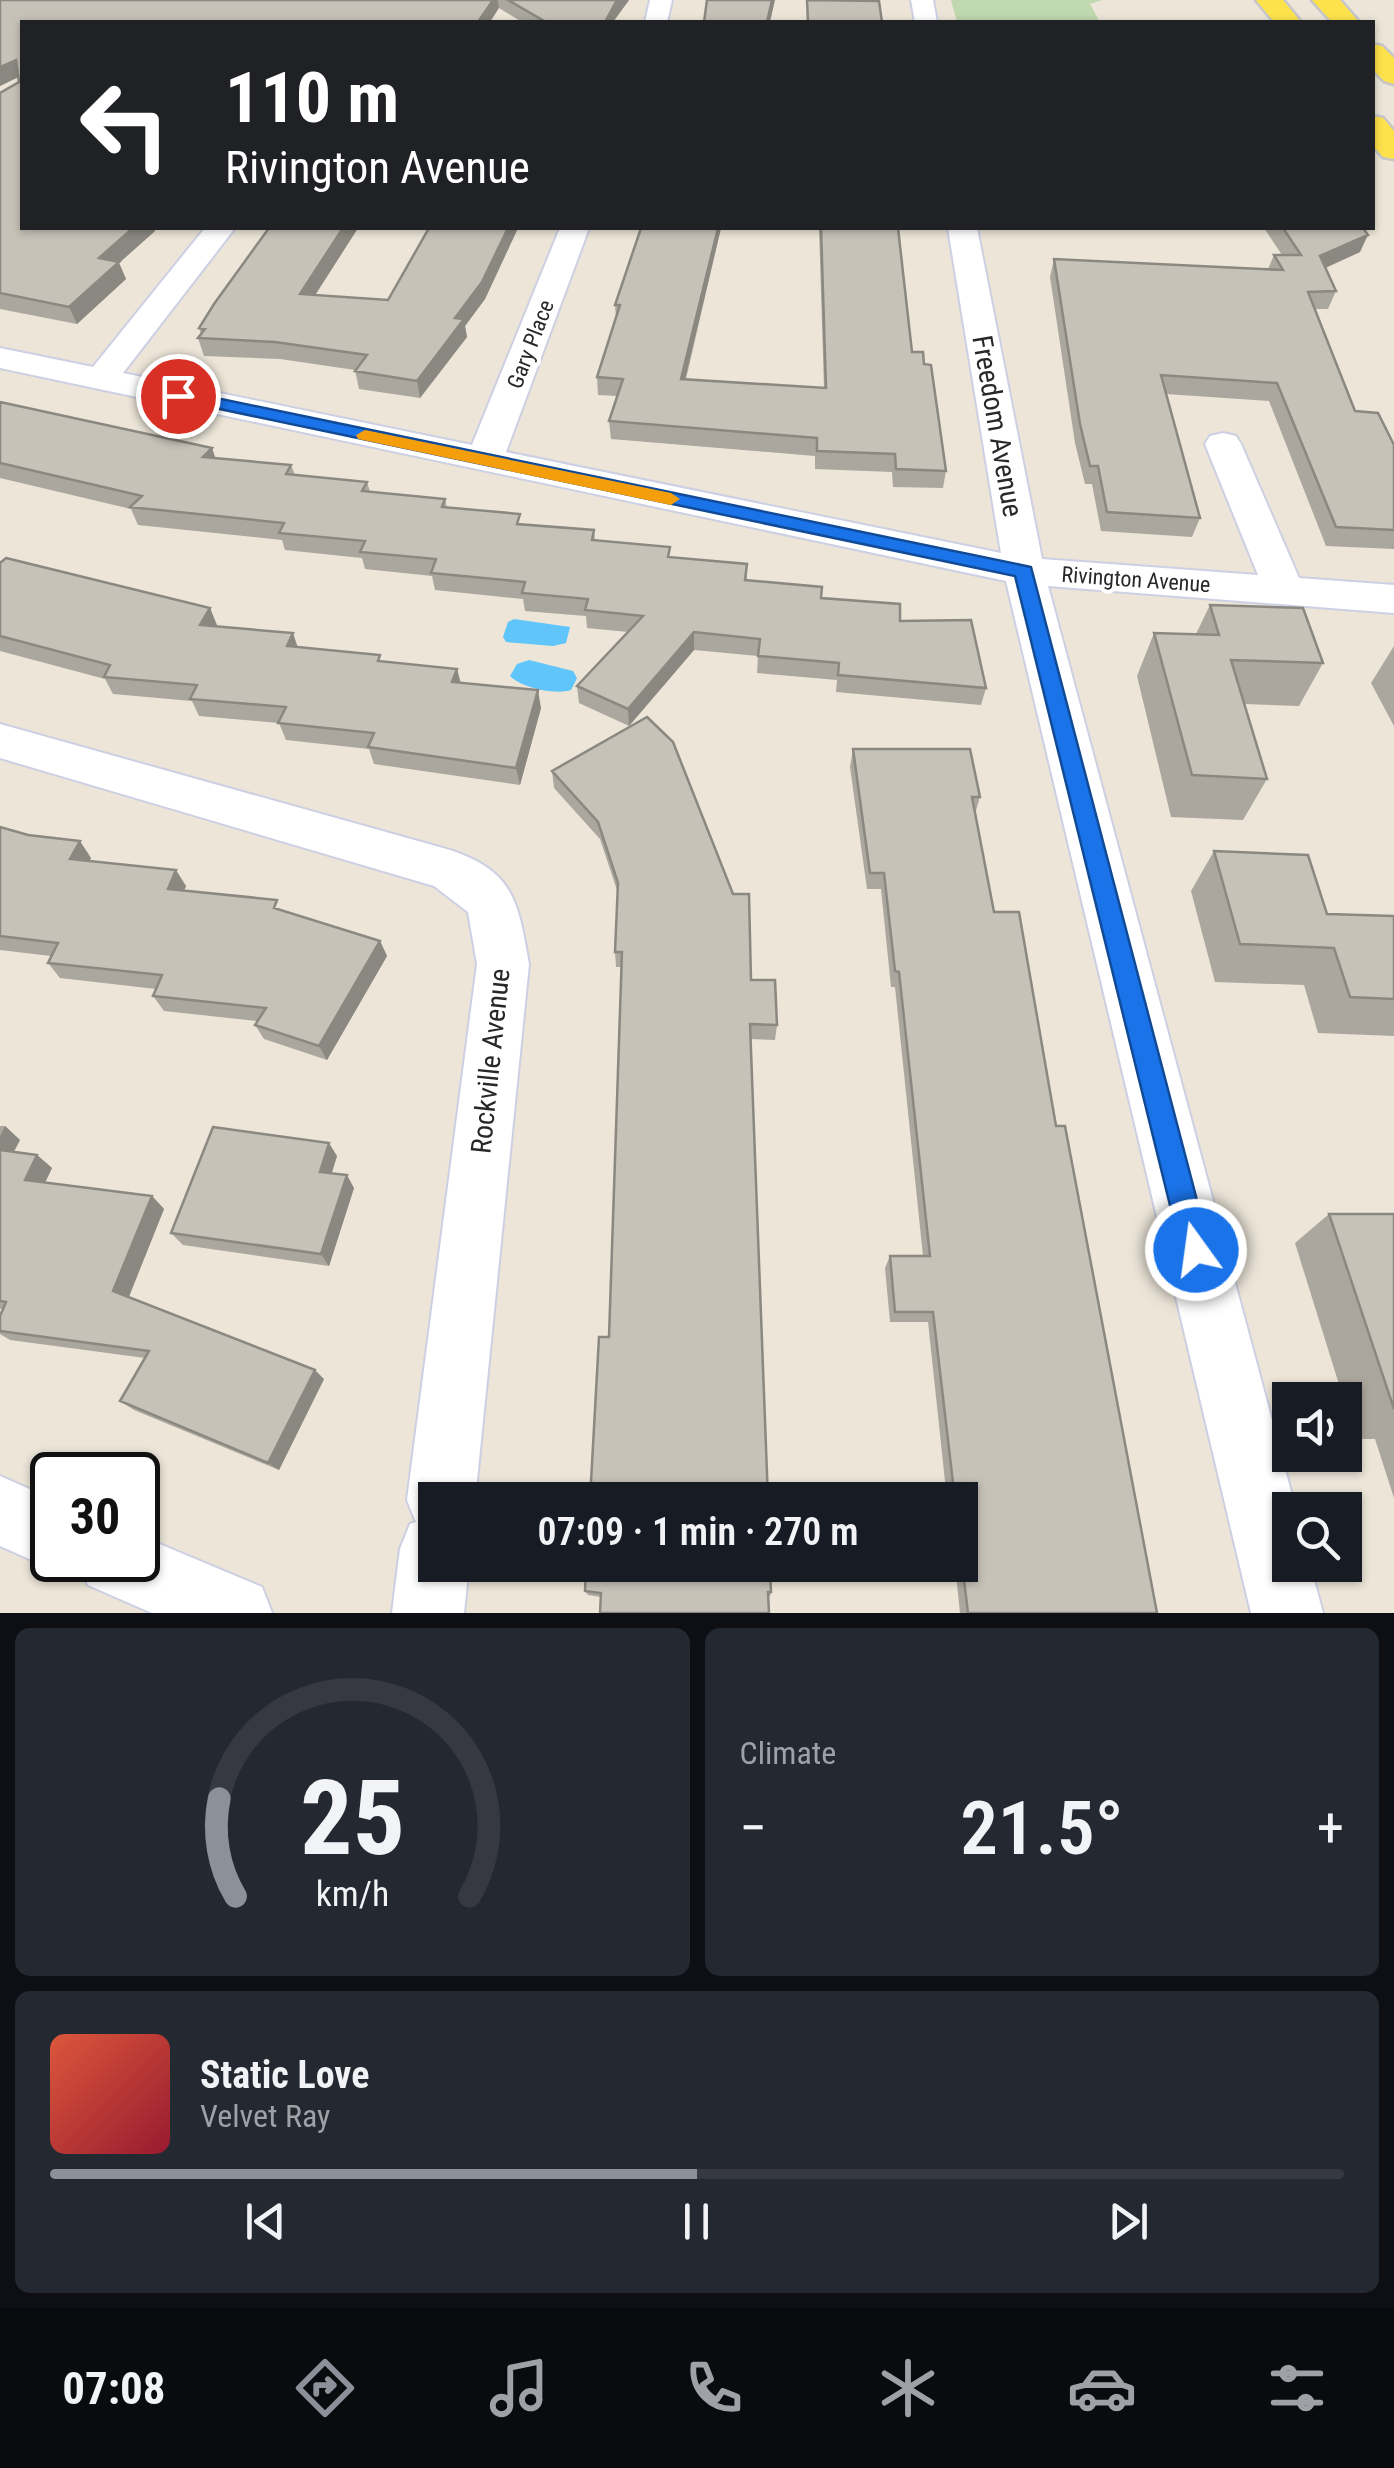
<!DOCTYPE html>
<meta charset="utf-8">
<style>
:root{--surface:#171b24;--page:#242831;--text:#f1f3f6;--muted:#9ea1a6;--line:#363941;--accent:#8c9099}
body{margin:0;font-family:"Roboto Condensed",sans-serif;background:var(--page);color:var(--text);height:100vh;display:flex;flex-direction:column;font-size:38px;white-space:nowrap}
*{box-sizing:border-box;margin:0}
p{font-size:32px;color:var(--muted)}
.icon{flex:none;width:55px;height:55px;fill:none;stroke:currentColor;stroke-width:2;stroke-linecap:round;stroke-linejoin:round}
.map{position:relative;height:1613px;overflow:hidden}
.drawer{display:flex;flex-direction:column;gap:15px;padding:15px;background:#0d0f14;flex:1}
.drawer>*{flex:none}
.hud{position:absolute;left:20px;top:20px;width:1355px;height:210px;border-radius:0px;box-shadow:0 2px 8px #0004;background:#202124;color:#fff;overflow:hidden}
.buttons{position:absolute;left:1272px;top:1382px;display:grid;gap:20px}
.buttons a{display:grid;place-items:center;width:90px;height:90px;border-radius:0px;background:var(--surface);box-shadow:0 2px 8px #0004;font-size:50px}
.speed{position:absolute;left:30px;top:1452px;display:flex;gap:20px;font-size:50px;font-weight:700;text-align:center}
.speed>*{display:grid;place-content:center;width:130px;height:130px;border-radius:50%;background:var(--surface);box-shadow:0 2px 8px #0004;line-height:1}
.speed .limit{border:5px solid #111;border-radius:15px;background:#fff;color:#111}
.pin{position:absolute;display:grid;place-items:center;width:85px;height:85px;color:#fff;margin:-42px;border:5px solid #fff;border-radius:50%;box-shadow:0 2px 10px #0007}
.me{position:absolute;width:110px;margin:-55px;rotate:346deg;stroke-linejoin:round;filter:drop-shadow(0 0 8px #0008)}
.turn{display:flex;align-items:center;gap:35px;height:210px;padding:0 40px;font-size:45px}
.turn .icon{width:130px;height:130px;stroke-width:2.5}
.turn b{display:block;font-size:70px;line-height:85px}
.big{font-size:75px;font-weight:600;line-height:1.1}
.drawer .card{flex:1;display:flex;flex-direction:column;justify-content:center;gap:15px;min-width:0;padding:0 35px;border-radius:15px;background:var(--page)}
.drawer .dial{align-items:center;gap:0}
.dial svg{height:260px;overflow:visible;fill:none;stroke:var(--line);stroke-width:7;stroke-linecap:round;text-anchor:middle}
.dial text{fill:var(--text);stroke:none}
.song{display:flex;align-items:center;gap:30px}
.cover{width:120px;height:120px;border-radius:15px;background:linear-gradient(135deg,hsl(10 70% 55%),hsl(350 70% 35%))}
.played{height:10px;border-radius:5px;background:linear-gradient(90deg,var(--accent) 50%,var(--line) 50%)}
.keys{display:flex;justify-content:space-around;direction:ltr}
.heat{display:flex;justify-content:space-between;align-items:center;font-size:55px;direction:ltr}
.drawer .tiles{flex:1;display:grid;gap:15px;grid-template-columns:1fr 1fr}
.card:last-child{grid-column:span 2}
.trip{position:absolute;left:418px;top:1482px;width:560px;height:100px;border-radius:0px;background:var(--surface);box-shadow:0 2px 8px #0004;font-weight:600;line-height:100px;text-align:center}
.menu{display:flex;height:160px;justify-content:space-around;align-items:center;background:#090b0e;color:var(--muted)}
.menu .icon{width:70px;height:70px}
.menu .selected{color:var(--accent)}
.menu b{font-size:45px;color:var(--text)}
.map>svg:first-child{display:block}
.cemetery{fill:#bfd8ad}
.water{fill:#5fc5fa}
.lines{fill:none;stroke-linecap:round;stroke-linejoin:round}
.minor-casing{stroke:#cdd0e3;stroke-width:4}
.major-casing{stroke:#c7c7c7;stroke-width:5}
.minor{fill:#fff;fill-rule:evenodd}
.major{fill:#fee24b;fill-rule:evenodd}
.wall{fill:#aba79e}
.shaded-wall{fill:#8b8881}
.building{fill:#c7c2b8;stroke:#8b8881;stroke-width:2.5}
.route{fill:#1a73e8;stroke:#114b97;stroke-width:2.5}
.slow{fill:#f59e0b}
.labels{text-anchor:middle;stroke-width:8;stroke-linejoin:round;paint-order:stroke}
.far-street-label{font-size:22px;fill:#282828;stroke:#fff}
.street-label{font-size:28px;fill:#282828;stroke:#fff}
</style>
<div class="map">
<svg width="1394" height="1613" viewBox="0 0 1394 1613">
<rect width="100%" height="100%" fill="#ece5d8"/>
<path class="cemetery" d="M951 0H1102L1090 4 1100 22H957Z"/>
<path class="water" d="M514 619 570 627 566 643 553 646 506 642 503 637 508 622Z
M529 660 573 671 577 678 571 690C555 695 522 688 510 676L517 664Z"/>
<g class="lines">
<defs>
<path id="minor" d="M650 0H672L667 22H645Z
M911 0H933L937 22H915Z
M205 228H235L123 373 472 445 560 228H589L506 452 1001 553 948 228H977L1042 559 1258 575 1205 444 1210 436 1223 433 1236 436 1241 444 1299 578 1394 585V613L1048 586 1296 1510H1290V1565H1310L1323 1613H1251L1006 581 0 368V348L93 367Z
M0 724 450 850C516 872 518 904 529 964L475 1500H435V1565H469L464 1613H392L400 1549 410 1524 416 1522 407 1500 477 964 468 912 434 886 0 758Z
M0 1476 52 1499V1560H74L52 1569 0 1546Z
M138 1535 262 1587 272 1613H152L88 1585 78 1560H138Z"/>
<path id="major" d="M1256 0H1283L1301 22H1274Z
M1312 0H1340L1359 22H1332Z
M1372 44 1382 46 1394 58V84L1384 81 1372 69Z
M1372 116 1383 118 1394 131V159L1383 157 1372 145Z"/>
</defs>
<use href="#minor" class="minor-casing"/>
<use href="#major" class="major-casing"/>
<use href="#minor" class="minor"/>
<use href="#major" class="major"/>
</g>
<path class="wall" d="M0 0H629L613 22H522L499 8 22 22V228H154L155 231 119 263 126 279 77 324 0 309V93L19 82V77L0 86Z
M358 228 315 295 388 300 429 228H518L485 299 465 326 467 337 420 398 359 389 355 370 280 359 204 356 198 338 201 334 199 328Z
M721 228 686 379 824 388 819 228H898L912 352 924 364 946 471 943 488 893 487 892 472 815 469V456L611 439 609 421 617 396 598 395 597 377 616 318 615 305Z
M1264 228H1363L1360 252 1326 268 1336 291 1328 309H1315L1355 411 1394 445V549L1326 546 1269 401 1166 394 1200 518 1192 537 1101 531 1092 484H1085L1075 443 1050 277 1054 259 1268 269 1274 255H1282Z
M0 402 212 448 215 458 291 465 295 475 367 482 370 492 445 499 447 508 522 524 594 530 595 541 670 558 747 564V580L821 598 900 621 986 688 981 705 836 692 837 680 757 673 758 656 694 650 629 726 579 703 577 686 628 632 587 628 586 616 525 611 523 599 435 590 432 576 365 569 362 558 285 550 282 540 138 525 131 509 0 478Z
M0 563 210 608 216 626 298 647 382 661 457 669 461 683 541 708 520 785 374 764 369 749 286 740 279 723 199 716 192 701 113 694 105 679 0 651Z
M1210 605 1323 663 1299 706 1244 704 1267 779 1243 820 1171 817 1137 676 1154 633 1196 634Z
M1394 646V726L1371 683Z
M853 749 980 797 975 814 994 912 1056 1126 1157 1613H960L955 1565H960V1500H947L928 1322H890L885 1268 890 1256H923L895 987H891L881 889H867L850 767Z
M552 771 751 980 777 1025 775 1040 750 1039 609 1337 621 967H616L615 952 618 893 600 839 554 788Z
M0 827 91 858 89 861 186 886 184 890 282 910 380 941 387 956 327 1060 264 1039 255 1025 257 1021 164 1011 153 996 156 989 60 978 48 963 51 956 0 950Z
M1214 851 1327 914 1394 916V1036L1318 1033 1304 985 1215 982 1191 891Z
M0 1126H5L20 1140 14 1152 37 1155 52 1168 45 1183 152 1196 164 1209 129 1297 324 1379 279 1470 134 1410 120 1401 145 1358 10 1340 0 1334V1316L3 1309H0Z
M337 1156 332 1173 354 1188 329 1266 183 1245 171 1233Z
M1329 1214H1394V1498L1375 1439H1356L1295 1243Z
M585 1591 771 1592 770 1596 601 1597 588 1595Z"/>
<path class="shaded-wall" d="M493 0H498L499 8 490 22H478Z
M617 0H629L613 22H605Z
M772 0H775L770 22H767Z
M16 60 22 75 0 86V67Z
M133 228H154L155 231 119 263 126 279 77 324 69 307 99 258Z
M343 228H358L305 311 300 294Z
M508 228H518L485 299 465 326 467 337 420 398 417 381Z
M718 228H721L681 396V379Z
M1368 235 1360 252 1313 273 1320 256Z
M212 448 218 466 203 457Z
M210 608 217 625 208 643 200 625Z
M694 632V650L629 726 628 709Z
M293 633 299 651 287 646Z
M457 669 461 686 452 682Z
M538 690 541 708 520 785 516 768Z
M80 841 91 858 82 875 70 859Z
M176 870 186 886 178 905 168 889Z
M380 941 387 956 327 1060 319 1046Z
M5 1126 20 1140 8 1162 0 1155V1136Z
M329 1143 337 1156 328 1184 320 1172Z
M37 1155 52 1168 40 1193 25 1180Z
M347 1175 354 1188 329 1266 321 1254Z
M152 1196 164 1209 127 1301 113 1291Z
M315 1370 324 1379 279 1470 268 1463Z"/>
<path class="building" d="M0 0H493L478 22H22V228H133L99 258 119 262 69 307 0 293V93L19 82 16 60 0 67Z
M508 0H617L605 22H546Z
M707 0H772L767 22H704Z
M807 0 879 1 882 22H808Z
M269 228H343L300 294 388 300 429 228H508L482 282 455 318 464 319 417 381 355 371 367 355 275 342 198 338 205 329 199 328 214 304Z
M641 228H718L681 379 826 388 821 228H898L912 352H923L924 364 931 365 946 471 896 469 895 454 817 451V438L609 421 623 379 597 377 620 305H615Z
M1283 228H1363L1368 235 1320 256 1336 291 1308 292 1355 411 1378 413 1394 445V530L1336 527 1277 383 1161 375 1200 518 1107 512 1098 466H1090L1080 424 1054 259 1283 270 1274 255H1301Z
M0 402 212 448 203 457 291 465 286 474 367 482 362 491 445 499 442 507 520 514 517 524 594 530 592 540 670 547 668 557 747 564 745 580 822 587 821 598 900 604V621L971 620 986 688 838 675 839 663 758 656 760 639 694 632 628 709 577 686 643 616 585 610 588 599 522 593 525 582 431 573 436 559 360 552 365 541 279 533 284 523 130 507 142 496 0 463Z
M6 558 210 608 200 625 293 633 287 646 380 655 378 661 457 669 452 682 538 690 516 768 368 747 374 733 278 723 286 707 190 699 197 685 104 677 110 665 0 636V563Z
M1210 605 1303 608 1323 663 1231 660 1267 779 1192 775 1154 633 1219 635Z
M647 717 673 742 733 894H749L751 980H775L777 1025 750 1024 768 1500H590L599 1337H609L622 952H615L618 883 598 822 552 771Z
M853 749H970L980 797H972L994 912H1019L1056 1126H1065L1157 1613H968L960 1547V1500H955L933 1312H895L890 1256H930L899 972 895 971 884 873H870Z
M0 827 28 835 80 841 70 859 176 870 168 889 277 900 274 908 380 941 319 1046 255 1025 266 1008 153 996 162 975 48 963 58 943 0 936Z
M1214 851 1308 855 1327 914 1394 916V999L1350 997 1334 948 1240 944Z
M213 1127 329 1143 320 1172 347 1175 321 1254 171 1233Z
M0 1150 37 1155 25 1180 152 1196 113 1291 315 1370 268 1463 120 1401 149 1351 0 1331V1316L6 1302 0 1301Z
M1329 1214H1394V1409Z
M586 1565H770L771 1592H768L769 1613H600L601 1593 585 1591Z"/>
<path class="route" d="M178 390 1031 567 1210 1250 1206 1261 1196 1265 1185 1261 1181 1250 1015 576 172 399 169 396Z"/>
<path class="slow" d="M365 430 671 493 680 499 671 505 358 439 356 435Z"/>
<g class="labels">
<g class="far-street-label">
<text transform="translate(530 344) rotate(-69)" y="8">Gary Place</text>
<text transform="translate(1136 579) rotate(4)" y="8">Rivington Avenue</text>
</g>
<g class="street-label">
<text transform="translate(998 426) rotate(80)" y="10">Freedom Avenue</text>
<text transform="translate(490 1061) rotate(-84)" y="10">Rockville Avenue</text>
</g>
</g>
</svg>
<div class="buttons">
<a><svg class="icon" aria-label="sound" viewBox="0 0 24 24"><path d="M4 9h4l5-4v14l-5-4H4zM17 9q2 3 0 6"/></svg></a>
<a><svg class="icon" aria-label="search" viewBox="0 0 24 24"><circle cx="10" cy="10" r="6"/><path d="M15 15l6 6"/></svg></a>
</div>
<div class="speed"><div class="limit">30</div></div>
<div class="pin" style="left:178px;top:396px;background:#d93025"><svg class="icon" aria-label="arrive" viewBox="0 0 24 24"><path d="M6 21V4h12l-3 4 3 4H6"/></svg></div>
<svg class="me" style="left:1196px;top:1250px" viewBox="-20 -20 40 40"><circle r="17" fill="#1a73e8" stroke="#fff" stroke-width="3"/><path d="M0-11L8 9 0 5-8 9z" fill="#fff"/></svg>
<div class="trip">07:09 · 1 min · 270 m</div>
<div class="hud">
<div class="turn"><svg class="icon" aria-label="left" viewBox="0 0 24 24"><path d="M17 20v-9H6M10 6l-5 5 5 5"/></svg><div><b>110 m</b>Rivington Avenue</div></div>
</div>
</div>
<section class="drawer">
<div class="tiles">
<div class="card dial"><svg viewBox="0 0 100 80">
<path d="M14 69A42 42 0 1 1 86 69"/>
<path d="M14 69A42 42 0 0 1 9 39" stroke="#8c9099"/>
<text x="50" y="56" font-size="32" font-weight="700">25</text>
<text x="50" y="72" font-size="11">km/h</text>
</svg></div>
<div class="card"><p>Climate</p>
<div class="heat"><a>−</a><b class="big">21.5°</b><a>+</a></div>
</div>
<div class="card">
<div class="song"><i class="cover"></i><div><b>Static Love</b><p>Velvet Ray</p></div></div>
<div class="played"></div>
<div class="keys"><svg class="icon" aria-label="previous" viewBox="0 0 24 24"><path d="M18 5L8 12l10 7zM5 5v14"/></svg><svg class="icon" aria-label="pause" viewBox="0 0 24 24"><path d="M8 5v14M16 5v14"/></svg><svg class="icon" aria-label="next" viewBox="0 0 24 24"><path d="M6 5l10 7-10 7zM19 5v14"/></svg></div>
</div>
</div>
</section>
<nav class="menu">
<b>07:08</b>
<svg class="icon selected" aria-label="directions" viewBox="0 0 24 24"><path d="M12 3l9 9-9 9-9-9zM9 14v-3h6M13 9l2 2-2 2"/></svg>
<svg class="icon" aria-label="music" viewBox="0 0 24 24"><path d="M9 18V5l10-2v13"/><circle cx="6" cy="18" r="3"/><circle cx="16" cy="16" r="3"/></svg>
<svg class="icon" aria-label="phone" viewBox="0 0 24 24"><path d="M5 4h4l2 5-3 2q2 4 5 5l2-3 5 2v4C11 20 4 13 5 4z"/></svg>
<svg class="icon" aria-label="climate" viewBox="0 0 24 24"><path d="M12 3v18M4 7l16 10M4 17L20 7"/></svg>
<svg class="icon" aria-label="car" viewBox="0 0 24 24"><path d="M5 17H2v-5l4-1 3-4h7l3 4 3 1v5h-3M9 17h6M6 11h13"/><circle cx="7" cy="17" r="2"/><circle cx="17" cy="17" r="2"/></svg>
<svg class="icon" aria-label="filters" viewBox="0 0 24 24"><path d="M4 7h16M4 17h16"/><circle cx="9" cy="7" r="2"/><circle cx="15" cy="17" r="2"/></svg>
</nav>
